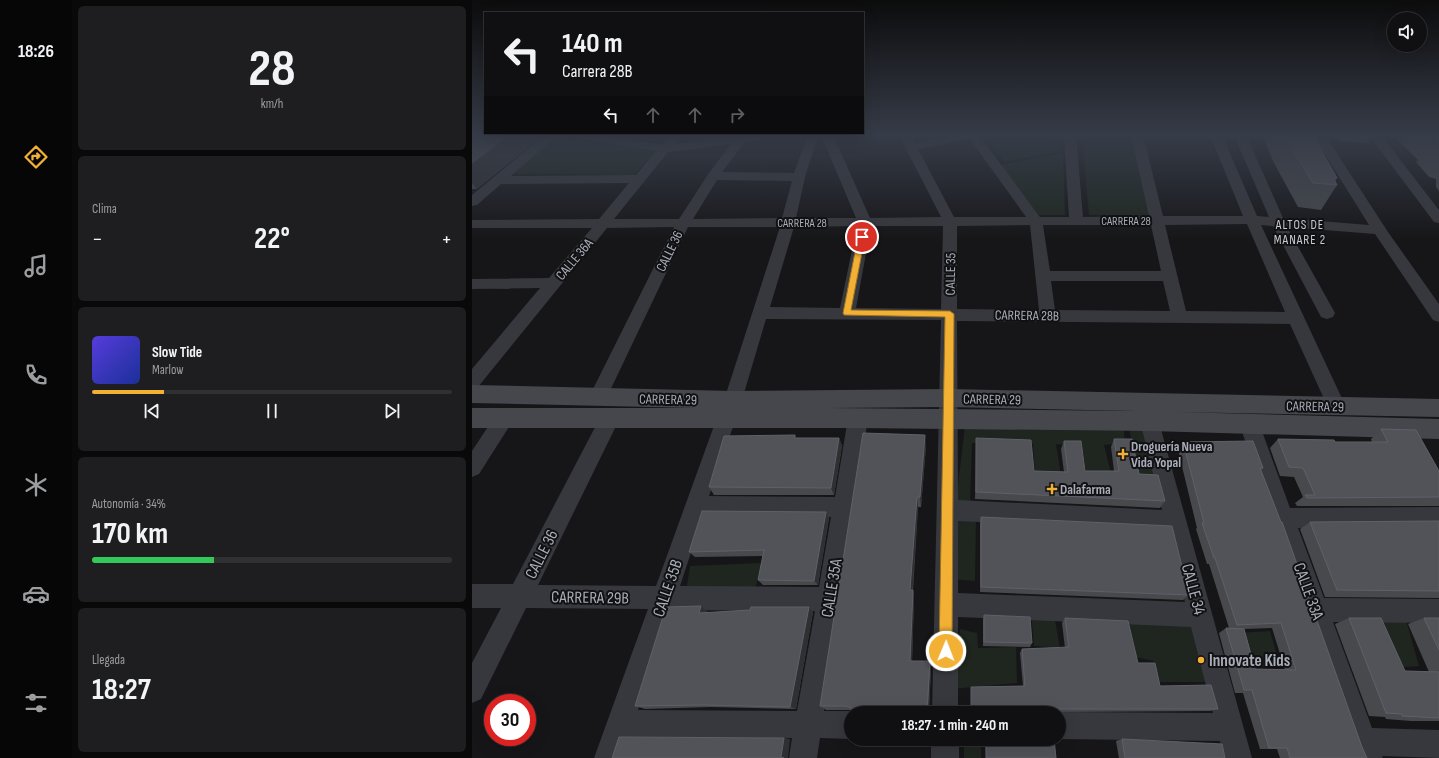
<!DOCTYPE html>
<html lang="es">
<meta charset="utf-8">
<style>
:root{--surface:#101012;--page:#1e1e20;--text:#f1f3f6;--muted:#9c9d9f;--line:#303032;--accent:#f2b134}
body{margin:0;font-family:"Sofia Sans Condensed",sans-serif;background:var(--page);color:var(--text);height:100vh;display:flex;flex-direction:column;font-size:15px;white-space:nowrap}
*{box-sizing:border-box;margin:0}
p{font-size:13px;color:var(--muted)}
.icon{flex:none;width:22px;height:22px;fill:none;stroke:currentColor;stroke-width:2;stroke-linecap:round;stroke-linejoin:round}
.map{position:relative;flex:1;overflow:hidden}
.drawer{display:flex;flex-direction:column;gap:6px;padding:6px;background:#09090a;width:400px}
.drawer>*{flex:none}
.guide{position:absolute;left:12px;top:12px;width:380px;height:122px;border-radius:0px;box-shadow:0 4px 16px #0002,0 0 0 1px var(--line);background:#101012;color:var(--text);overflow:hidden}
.fabs{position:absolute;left:915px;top:12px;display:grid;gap:8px}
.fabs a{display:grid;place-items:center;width:40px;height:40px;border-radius:50%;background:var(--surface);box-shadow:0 4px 16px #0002,0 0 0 1px var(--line);font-size:20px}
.speed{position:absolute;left:12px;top:694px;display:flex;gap:8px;font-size:20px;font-weight:700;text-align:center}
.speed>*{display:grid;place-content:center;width:52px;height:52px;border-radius:50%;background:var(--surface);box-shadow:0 4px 16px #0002,0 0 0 1px var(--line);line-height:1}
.speed .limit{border:6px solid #d22;background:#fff;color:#111}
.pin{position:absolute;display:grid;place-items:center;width:34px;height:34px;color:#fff;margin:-17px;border:2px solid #fff;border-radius:50%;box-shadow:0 1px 4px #0007}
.me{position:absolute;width:44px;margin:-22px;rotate:1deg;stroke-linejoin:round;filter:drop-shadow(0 0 3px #0008)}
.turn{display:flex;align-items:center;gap:14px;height:84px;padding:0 12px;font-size:18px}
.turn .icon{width:52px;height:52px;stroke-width:2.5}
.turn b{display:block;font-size:28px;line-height:34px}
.lanes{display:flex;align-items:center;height:38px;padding:0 12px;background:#0003;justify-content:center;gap:20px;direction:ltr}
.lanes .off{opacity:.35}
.big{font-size:30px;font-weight:700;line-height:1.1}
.drawer .widget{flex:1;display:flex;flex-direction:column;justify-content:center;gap:6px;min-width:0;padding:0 14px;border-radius:6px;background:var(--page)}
.drawer .dial{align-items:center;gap:0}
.dial b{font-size:52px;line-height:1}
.song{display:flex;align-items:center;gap:12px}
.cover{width:48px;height:48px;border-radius:6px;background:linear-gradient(135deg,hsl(250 70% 55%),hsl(230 70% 35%))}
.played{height:4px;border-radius:2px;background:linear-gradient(90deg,var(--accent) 20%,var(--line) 20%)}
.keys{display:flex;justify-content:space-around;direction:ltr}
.heat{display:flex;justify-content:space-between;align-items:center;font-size:22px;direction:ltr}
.charge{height:6px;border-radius:3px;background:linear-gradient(90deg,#34c759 34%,var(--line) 0)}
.trip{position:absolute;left:372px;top:706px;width:222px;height:40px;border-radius:20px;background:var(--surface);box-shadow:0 4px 16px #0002,0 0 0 1px var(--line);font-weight:700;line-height:40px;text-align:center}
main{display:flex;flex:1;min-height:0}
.dock{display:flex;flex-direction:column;width:72px;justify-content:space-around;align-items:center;background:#060607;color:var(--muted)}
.dock .icon{width:28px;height:28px}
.dock .active{color:var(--accent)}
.dock b{font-size:18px;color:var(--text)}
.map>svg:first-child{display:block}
.green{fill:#1e261f}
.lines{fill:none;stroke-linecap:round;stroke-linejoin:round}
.street{fill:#37383d;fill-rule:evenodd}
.secondary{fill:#45474d;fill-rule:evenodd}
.wall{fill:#47494d;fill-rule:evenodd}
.shaded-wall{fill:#2f3033}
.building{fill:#525359;stroke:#5f6168}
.route{fill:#f2b134;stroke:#9d7322}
.poi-dot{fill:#f2b134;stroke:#111113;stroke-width:1.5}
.labels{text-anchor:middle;stroke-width:4;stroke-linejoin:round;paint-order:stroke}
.far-street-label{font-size:12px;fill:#a8adb8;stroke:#111113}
.far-neighbourhood-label{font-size:13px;letter-spacing:1px;fill:#c9ccd4;stroke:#111113}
.street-label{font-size:14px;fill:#a8adb8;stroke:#111113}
.poi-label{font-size:14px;font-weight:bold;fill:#a8adb8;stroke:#111113;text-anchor:start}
.near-street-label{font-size:17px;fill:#a8adb8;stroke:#111113}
.near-poi-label{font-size:17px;font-weight:bold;fill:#a8adb8;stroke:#111113;text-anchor:start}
</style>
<main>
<nav class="dock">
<b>18:26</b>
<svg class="icon active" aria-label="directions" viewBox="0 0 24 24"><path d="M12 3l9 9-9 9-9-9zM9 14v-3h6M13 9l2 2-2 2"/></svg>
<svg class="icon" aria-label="music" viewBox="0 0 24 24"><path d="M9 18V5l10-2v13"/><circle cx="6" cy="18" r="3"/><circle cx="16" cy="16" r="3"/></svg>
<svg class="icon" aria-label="phone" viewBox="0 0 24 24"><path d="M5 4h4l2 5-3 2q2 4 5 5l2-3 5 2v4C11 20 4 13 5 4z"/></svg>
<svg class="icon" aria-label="climate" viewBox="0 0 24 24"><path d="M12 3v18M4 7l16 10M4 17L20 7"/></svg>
<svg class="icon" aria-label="car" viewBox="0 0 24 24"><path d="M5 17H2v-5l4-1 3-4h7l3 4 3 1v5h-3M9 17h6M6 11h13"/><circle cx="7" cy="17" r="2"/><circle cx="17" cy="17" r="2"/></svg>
<svg class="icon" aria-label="filters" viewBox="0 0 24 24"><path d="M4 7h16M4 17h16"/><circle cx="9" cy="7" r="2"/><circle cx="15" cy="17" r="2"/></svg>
</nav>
<section class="drawer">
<div class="widget dial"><b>28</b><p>km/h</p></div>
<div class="widget"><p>Clima</p>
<div class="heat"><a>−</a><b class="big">22°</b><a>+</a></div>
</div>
<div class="widget">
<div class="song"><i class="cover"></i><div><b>Slow Tide</b><p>Marlow</p></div></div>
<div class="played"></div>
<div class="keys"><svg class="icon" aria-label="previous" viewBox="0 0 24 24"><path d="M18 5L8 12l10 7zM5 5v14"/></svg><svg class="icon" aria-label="pause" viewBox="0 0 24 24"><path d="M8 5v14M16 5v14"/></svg><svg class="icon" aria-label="next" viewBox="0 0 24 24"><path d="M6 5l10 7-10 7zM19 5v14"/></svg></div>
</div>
<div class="widget"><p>Autonomía · 34%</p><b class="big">170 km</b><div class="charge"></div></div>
<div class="widget"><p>Llegada</p><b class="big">18:27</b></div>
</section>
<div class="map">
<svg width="967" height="758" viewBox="0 0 967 758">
<rect width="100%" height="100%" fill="#161618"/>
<path class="green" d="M540 135H577L591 151 532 162 516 139Z
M610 135H664L688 216 617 215Z
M80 136 136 142 184 151 162 175 42 174Z
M591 153 593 215H567L527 165Z
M494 417 651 423 653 443 632 445 639 473 614 472 610 446 584 444 589 476 563 473 561 444 500 443 498 505 484 502Z
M676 425 687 478 666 475 657 428Z
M484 521H504L503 581 479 579Z
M290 563 283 590 214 592 218 566Z
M559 612 583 620 590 660 578 661 576 647 562 646Z
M895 618 934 620 947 666 920 668Z
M655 621 724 623 737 682H687L682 661 663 657Z
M488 629 505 633 506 648 544 647 545 683 480 689Z
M798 631 808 666 776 667 764 633Z
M492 741H509V758H492Z"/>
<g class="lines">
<path class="street" d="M73 135H86L39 176 164 175 184 151 107 138 103 137 101 135H128L190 145 198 135H210L203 144 266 135H303L301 137 273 142 250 172 322 173 336 135H349L345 139 333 177 324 218H384L349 135H361L398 218 469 217 427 135H439L443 143 482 135H507L568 217H597L592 135H604L611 217 677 216 659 135H671L691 216H771L738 135H750L785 216 797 217 762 135H774L811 218 897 225 841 135H853L916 232 967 304V322L961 320 903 234 815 227 863 313 861 317 855 319 849 317 801 226 789 225 874 407 872 412 865 415 858 412 818 324 485 321 486 500 690 510 668 421 671 415 678 413 685 415 780 758H752L748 741 585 739H587V713H585L587 712 741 713 719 627 486 617V713H460L469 320 294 319 270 400 268 405 261 408 254 405 252 400 308 227H216L135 397 133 402 126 404 119 402 117 397 202 227 135 228 6 387 0 389V369L68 288 0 289V279L77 278 120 228H0V220L127 219 157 183 29 184 5 205 0 206V195ZM498 139 554 217H482L446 149ZM259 144 237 173 207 219H142L196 152ZM245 180 320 181 310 218 221 219ZM775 224 813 312 714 311 693 225ZM558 225 567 310 485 309V226ZM571 225H679L689 271H578ZM385 226 368 308 298 307 322 227ZM399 226H471L469 309 384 308ZM579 281H691L698 311 583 310ZM486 521 696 531 713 602 486 593Z
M897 135H909L967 210V223L962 222Z
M138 410 145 412 148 418 66 585 184 586 247 412 254 410 261 412 264 418 237 496 363 497 376 418 379 412 386 410 393 412 396 418 352 711H379L383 713H379V739L348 738 345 758H317L320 738 157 737 150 758H122L176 609 54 608 9 699 0 703V663L29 608H0V584H41L131 412ZM231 516 359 517 347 587 208 586ZM200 610 343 611 325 711 166 710Z
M32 411 39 413 42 419 7 474 0 477V451L25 413Z
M777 415 784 417 787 423 818 508 967 507V527L826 528 852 598 967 599V623L861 622 900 728 967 730V758L910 756 911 758H883L767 423 770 417Z
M459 739H487V758H459Z"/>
<path class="secondary" d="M0 385 261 391 477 389 967 399V417L704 412 967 419V439L678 431 386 428H0V408H222L0 403ZM477 407 664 411 357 408Z"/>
</g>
<path class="wall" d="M0 135 5 189H0Z
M790 135H841L865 178 863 181 865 185 849 210 826 207 802 163Z
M865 135H901L896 143 868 141Z
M928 135H967V191L964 187V179L957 177 944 162 946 160 925 139Z
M909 429 967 471V506H825L823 503 831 497 822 477 808 476 798 448 806 439 863 442H900L899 439Z
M324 438H367L370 446 362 495H242L237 487Z
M504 438 562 471 592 472 589 449 592 441 613 471H642L639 447 642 439 667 474 693 501 688 508 503 499Z
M711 442 791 468 789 470 890 747 895 758H808L805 749H788L771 693H763L747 633 754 628H757L737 564H735L724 529 725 528 706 450ZM800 628 813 670 783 669 772 629Z
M454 446 449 507H446L441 590 442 597 440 661H458L459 667 457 713H383L379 710H354L348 706Z
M354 512 357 518 346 585H291L286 580 291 556 223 557 217 552Z
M509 517 717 595 711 600 508 592V524Z
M967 521V598L853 597 828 529 838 522Z
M337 607 341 612 324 709 239 707 173 709 163 706 236 612V613Z
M512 615 560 643 558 647 511 646V620Z
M593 618 666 663 688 686 746 709 738 711 588 712 589 720 587 721V713H499V687L551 686 548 653 550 649 593 648 590 623Z
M877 618 933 671 957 672 936 624 952 618H967V721H939L914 719 913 717 897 716 863 624Z
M513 739H582L584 758H514Z
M650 739 753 758H647L644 741Z"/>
<path class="shaded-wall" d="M0 135H25L0 154Z
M37 135H72L5 189 0 183V163Z
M453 435 454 446 449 507 448 497Z
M367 438 370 446 362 495 359 488Z
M445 497 446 507 440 597 438 590Z
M354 512 357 518 346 585 342 581Z
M441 590 442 597 440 666 438 661Z
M229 606 236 612 235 618 227 613Z
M337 607 341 612 324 709 318 707Z
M458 661 459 667 457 713H456Z
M312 738 318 739 316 758H312L309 757Z"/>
<path class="building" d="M7 135H37L0 163V141Z
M812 135H841L865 178 862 179 865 185 841 183Z
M961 135H967V145L962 139 963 137Z
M909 429 944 430 967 471V497L835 498 833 495H843L831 468 817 467 806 439 862 440 863 442H916Z
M391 433 453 435 448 497H445L438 590H441L438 661H458L455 712 380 711 379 708 374 706H348Z
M323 435V438H367L359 488 237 487 252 436Z
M504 438 559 440 562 471 596 472 592 441H609L613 471H647L642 439H660L667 474 686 475 693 501 504 492Z
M781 441 791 468H788L809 522H810L890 747 895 758H818L815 748H797L780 690H772L754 628 772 629 783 669 824 670 809 623 765 625 743 558H742L730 523H732L711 442Z
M230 511 354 512 342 581 286 580 292 550 217 552Z
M509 517 700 526 717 595 509 587Z
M967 521V591L865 590 838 522Z
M229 606 227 613 278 610 279 607H337L318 707 231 705 163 706 194 607Z
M512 615 558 617 560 643 512 642Z
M593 618 656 621 666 663H683L688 686 739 685 746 709H587L589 720H587V713H499V687L553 686 550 649 597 647Z
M877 618H909L933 671 967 672V718L930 716V714L914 713Z
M952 618H967V650Z
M147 737 312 738 309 757 312 758H140Z
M514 739H582L584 758H514Z
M650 739 750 744 753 758H653Z"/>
<linearGradient id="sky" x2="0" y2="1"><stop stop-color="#0c0c0d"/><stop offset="0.56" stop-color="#363c48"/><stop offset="1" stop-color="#363c48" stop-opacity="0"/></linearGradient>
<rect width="967" height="241" fill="url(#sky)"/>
<path class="route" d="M390 235 393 237 379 310 478 311 482 314 480 651 478 655 474 657 469 655 467 651 473 317 372 315 371 313 386 237Z"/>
<g class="poi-dot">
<path d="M649 448h4v4h4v4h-4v4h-4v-4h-4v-4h4z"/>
<path d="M578 483h4v4h4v4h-4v4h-4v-4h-4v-4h4z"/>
<circle cx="729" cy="660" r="4"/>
</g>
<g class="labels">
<g class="far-street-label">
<text x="654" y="225">CARRERA 28</text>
<text x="330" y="227">CARRERA 28</text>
</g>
<g class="far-neighbourhood-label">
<text x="828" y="229">ALTOS DE<tspan x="828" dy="15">MANARE 2</tspan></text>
</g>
<g class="street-label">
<text transform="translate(197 251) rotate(-64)" y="5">CALLE 36</text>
<text transform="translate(102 259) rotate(-50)" y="5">CALLE 36A</text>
<text transform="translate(478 274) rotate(-89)" y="5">CALLE 35</text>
<text transform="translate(555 315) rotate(1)" y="5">CARRERA 28B</text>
<text transform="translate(196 399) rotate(1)" y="5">CARRERA 29</text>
<text transform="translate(520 399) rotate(1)" y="5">CARRERA 29</text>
<text transform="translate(843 406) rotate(1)" y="5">CARRERA 29</text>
</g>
<g class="poi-label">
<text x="659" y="451">Droguería Nueva<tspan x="659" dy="16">Vida Yopal</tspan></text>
<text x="588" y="494">Dalafarma</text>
</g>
<g class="near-street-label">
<text transform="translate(69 554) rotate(-63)" y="6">CALLE 36</text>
<text transform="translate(195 588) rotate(-71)" y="6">CALLE 35B</text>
<text transform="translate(359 588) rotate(-81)" y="6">CALLE 35A</text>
<text transform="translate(722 589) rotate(75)" y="6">CALLE 34</text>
<text transform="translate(837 591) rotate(70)" y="6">CALLE 33A</text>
<text transform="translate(118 597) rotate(1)" y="6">CARRERA 29B</text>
</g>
<g class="near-poi-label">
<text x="737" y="666">Innovate Kids</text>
</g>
</g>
</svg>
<div class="fabs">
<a><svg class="icon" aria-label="sound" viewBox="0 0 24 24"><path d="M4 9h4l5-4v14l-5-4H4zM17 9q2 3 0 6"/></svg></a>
</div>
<div class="speed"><div class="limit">30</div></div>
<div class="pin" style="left:390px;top:237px;background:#d93025"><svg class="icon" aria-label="arrive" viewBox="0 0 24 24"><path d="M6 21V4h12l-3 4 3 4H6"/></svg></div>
<svg class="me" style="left:474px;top:651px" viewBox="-20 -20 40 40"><circle r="17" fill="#f2b134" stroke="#fff" stroke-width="3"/><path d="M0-11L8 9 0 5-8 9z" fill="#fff"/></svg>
<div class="trip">18:27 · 1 min · 240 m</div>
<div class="guide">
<div class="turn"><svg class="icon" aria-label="left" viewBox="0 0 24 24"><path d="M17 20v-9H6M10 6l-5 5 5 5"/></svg><div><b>140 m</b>Carrera 28B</div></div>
<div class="lanes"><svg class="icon" aria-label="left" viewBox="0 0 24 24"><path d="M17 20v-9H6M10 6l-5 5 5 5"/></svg><svg class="icon off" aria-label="ahead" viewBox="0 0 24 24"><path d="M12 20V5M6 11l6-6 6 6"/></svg><svg class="icon off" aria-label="ahead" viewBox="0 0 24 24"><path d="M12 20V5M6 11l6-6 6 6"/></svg><svg class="icon off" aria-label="right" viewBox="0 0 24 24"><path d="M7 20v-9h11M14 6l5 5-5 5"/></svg></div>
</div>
</div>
</main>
